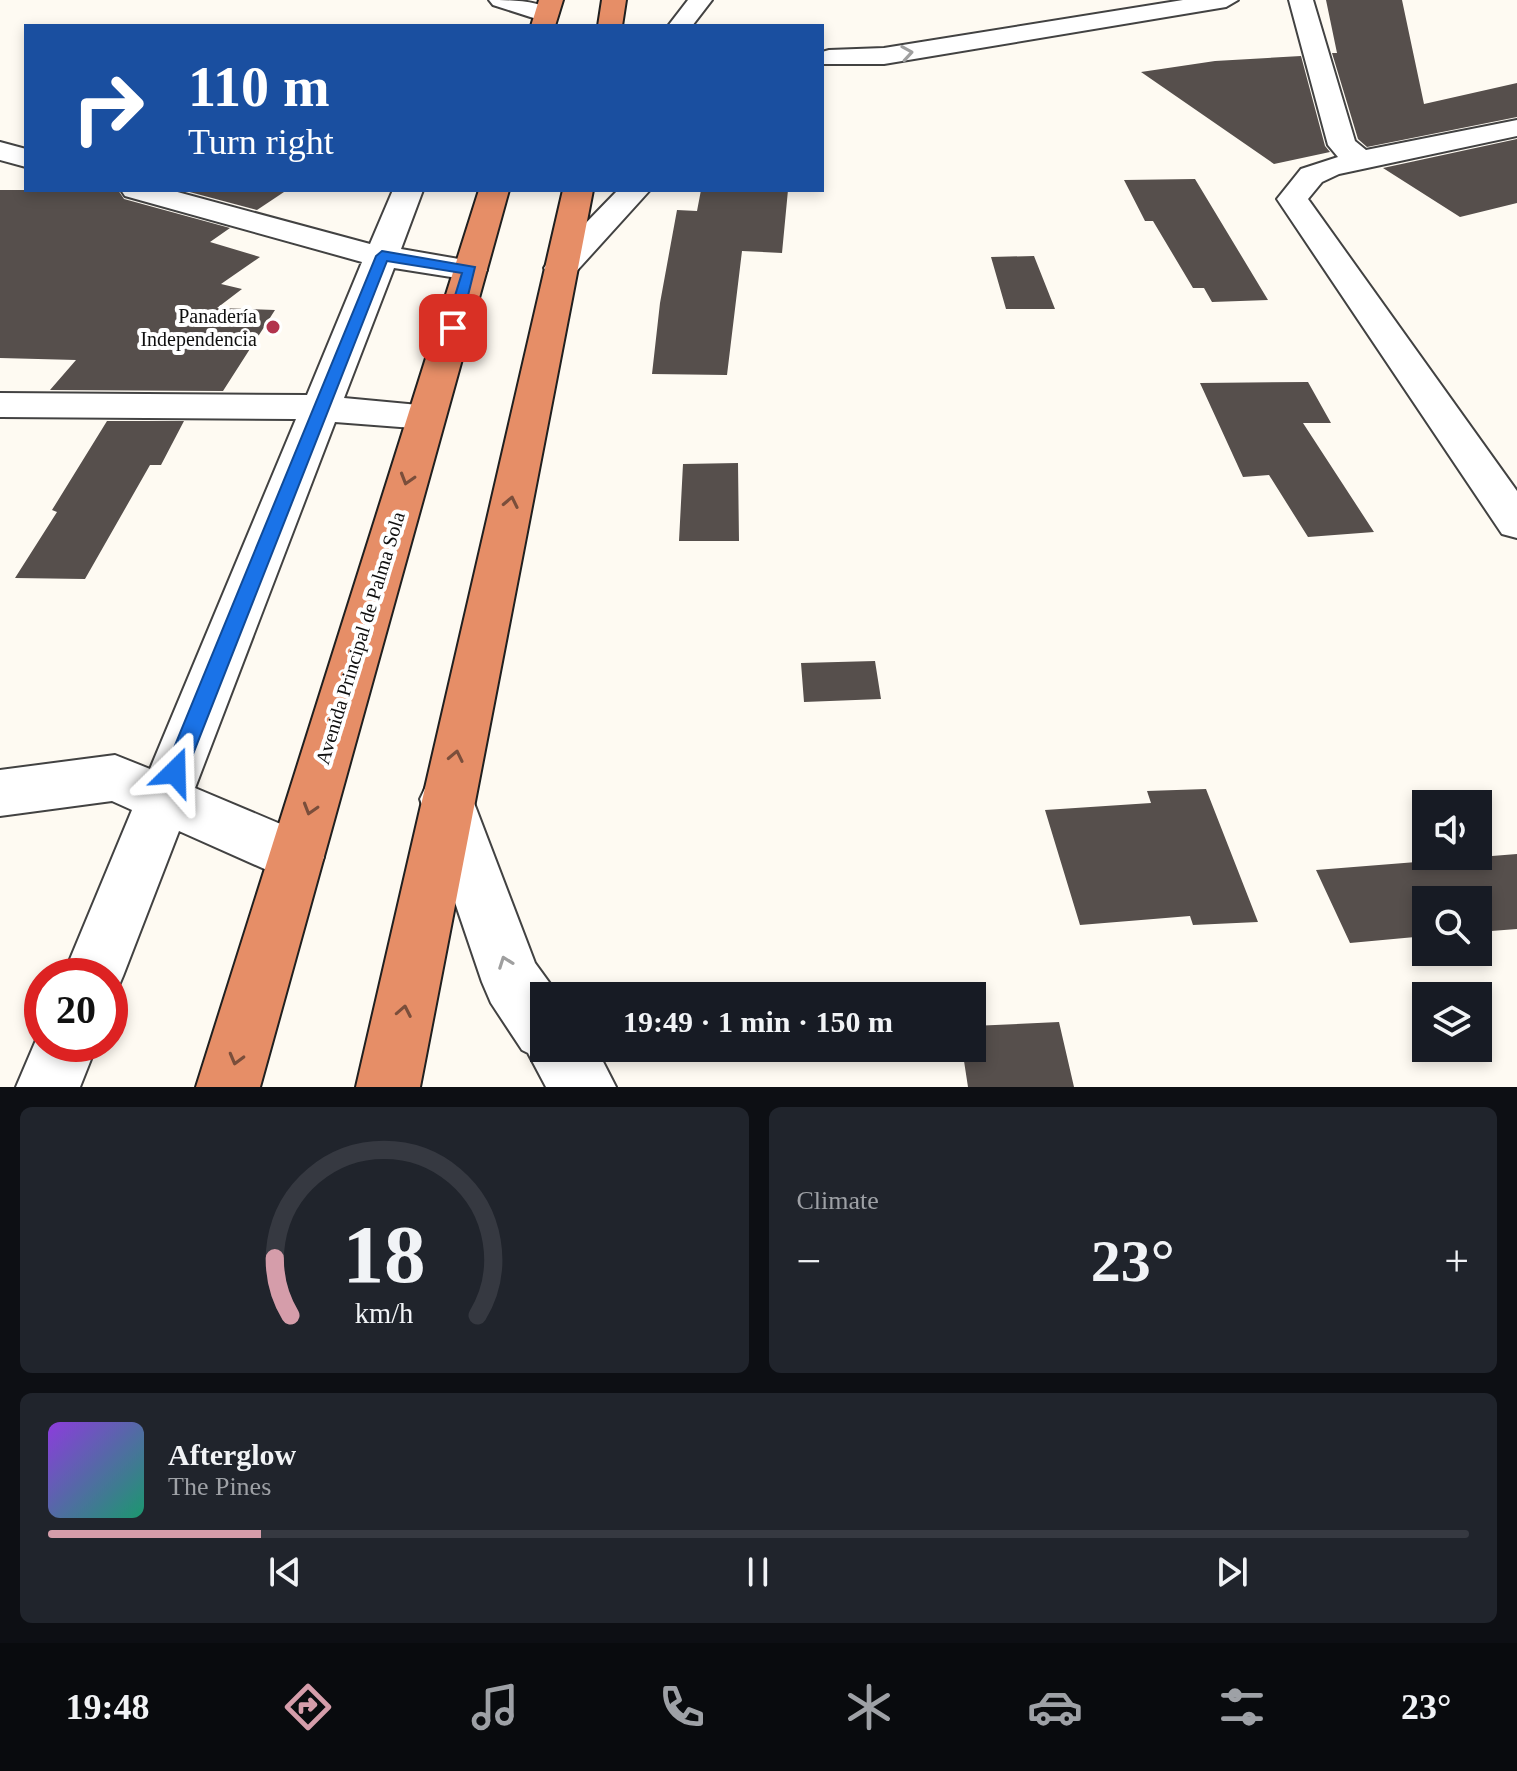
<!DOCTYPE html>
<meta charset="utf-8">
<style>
:root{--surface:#171b24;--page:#20242c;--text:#f1f3f6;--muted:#9ea1a6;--line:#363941;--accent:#d59daa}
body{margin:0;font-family:"Times New Roman",serif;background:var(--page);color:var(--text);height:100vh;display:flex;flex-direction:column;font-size:30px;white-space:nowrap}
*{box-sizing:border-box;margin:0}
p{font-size:26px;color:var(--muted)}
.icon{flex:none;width:44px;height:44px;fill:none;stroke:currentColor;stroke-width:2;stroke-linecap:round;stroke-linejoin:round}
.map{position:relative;height:1087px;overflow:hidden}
.details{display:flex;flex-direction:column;gap:20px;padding:20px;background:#0d0f14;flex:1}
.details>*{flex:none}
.top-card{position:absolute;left:24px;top:24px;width:800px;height:168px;border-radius:0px;box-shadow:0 4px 12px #0003;background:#1a4fa0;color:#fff;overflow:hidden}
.fabs{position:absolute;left:1412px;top:790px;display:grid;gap:16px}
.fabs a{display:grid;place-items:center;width:80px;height:80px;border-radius:0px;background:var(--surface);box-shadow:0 4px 12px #0003;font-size:40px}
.speed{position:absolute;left:24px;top:958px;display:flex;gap:16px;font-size:40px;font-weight:700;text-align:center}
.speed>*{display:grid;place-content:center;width:104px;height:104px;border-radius:50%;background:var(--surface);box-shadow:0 4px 12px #0003;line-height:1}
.speed .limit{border:12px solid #d22;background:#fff;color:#111}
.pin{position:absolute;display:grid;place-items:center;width:68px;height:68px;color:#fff;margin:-34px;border-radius:16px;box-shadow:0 4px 12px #0006}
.me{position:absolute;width:88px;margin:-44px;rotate:22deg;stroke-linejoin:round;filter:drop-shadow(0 0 6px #0008)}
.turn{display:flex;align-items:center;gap:28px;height:168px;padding:0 32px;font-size:36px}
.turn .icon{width:104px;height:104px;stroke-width:2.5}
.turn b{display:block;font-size:56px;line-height:68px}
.big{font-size:60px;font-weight:600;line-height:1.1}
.details .tile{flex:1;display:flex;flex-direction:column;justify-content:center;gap:12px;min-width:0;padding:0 28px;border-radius:12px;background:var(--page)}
.details .dial{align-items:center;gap:0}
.dial svg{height:208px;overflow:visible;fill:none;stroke:var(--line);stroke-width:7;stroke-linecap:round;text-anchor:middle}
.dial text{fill:var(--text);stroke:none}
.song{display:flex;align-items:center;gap:24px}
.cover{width:96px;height:96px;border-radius:12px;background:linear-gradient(135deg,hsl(270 70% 55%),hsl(160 70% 35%))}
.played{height:8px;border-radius:4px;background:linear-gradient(90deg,var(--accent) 15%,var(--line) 15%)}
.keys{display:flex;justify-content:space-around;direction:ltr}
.heat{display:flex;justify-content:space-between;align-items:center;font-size:44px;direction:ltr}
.details .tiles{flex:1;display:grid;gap:20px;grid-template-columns:1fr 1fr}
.tile:last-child{grid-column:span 2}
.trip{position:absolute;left:530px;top:982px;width:456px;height:80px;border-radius:0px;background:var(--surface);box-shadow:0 4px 12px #0003;font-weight:600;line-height:80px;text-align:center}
.menu{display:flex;height:128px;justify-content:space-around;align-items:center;background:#090b0e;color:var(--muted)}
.menu .icon{width:56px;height:56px}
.menu .active{color:var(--accent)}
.menu b{font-size:36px;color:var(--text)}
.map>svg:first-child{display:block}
.building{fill:#564f4c}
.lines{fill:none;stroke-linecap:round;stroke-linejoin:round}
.minor-casing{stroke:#424242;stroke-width:4}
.highway-casing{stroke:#202020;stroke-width:4}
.minor{fill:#fff;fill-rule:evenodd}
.highway{fill:#e68e67;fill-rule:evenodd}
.oneway{stroke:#9f9f9f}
.oneway2{stroke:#7a4e3b}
.route{fill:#1a73e8;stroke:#114b97;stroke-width:2}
.poi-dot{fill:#b2344d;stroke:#fff;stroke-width:3}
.labels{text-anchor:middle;stroke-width:8;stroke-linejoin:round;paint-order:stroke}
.poi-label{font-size:20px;fill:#0f0f0f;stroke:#fff;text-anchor:end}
.street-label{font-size:20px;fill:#0f0f0f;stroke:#fff}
</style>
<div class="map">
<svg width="1517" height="1087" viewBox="0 0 1517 1087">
<rect width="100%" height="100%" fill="#fefaf2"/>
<path class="building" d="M1326 0H1402L1424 104 1517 83V117L1367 147 1358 139 1332 53H1337Z
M1301 56 1325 146 1330 152 1274 164 1141 72 1215 61Z
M1517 139V203L1460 217 1383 168Z
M1195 179 1268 300 1212 302 1204 288H1193L1153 221H1145L1124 180Z
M0 190H118L124 199 230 228 210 242 260 257 221 284 242 289 217 308 275 310 223 391 50 390 76 360 0 358Z
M182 190H287L257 210Z
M701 190H788L782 253 742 251 727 375 652 374 660 303 677 210 697 211Z
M1034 256 1055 309H1006L991 257Z
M1308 382 1331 423H1303L1374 532 1308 537 1269 475 1243 477 1200 383Z
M107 421H184L161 465H150L85 579 15 578 57 512 52 510Z
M738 463 739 541H679L683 464Z
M875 661 881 699 804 702 801 663Z
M1206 789 1258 922 1193 925 1190 916 1080 925 1045 810 1151 803 1147 791Z
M1517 854V929L1478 932V900H1426V936L1350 943 1316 870Z
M1059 1022 1074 1087H968L962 1048H972V1026Z"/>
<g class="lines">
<defs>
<path id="minor" d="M489 0C510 0 544 0 558 15L546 22 493 5Z
M688 0H712L692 26H668Z
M1183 0H1238L1226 7 884 64H822V52L829 50 884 48Z
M1289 0H1313L1355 141 1366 150 1517 120V136L1339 174 1322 182 1308 199 1517 491V538L1502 534 1277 199 1301 169 1338 157 1328 145Z
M0 142 26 149V167L0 160Z
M121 190H170L370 244 393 190H423L401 249 482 263 487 270 482 277 470 280 394 268 344 398 440 407 446 416 440 425 426 429 335 422 195 788 316 839 324 857 316 875 296 883 179 831 123 976 114 997 110 999V976H63L132 810 112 801 0 816V770L115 755 150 769 296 419 0 417V393L307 395 362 262 125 196Z
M618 190H650L573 275 561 278 549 275 544 268 549 261Z
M447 775 466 782 535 963 559 996H544V1048H596L616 1087H546L528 1053 522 1050 491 1003 482 982 420 799 428 782Z
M42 1026V1044H97L80 1087H16Z"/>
<path id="highway" d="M539 0H563L555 26H531Z
M602 0H626L622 26H598Z
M479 190H509L260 1087H196Z
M563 190H593L420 1087H356Z"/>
</defs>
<use href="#minor" class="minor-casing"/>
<use href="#highway" class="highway-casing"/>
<use href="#minor" class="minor"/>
<use href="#highway" class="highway"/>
</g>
<defs><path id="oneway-chevron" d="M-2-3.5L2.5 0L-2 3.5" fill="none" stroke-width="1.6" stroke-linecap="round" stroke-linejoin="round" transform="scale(2)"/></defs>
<g class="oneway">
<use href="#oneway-chevron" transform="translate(907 53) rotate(-9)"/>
<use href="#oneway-chevron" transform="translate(505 962) rotate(-110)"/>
</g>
<g class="oneway2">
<use href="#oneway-chevron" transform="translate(407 479) rotate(107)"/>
<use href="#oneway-chevron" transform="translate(511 502) rotate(-78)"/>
<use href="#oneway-chevron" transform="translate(456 756) rotate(-78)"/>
<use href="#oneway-chevron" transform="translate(310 809) rotate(107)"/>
<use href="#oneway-chevron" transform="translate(404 1011) rotate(-79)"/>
<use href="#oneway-chevron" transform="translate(236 1059) rotate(105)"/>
</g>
<path class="route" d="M382 251 475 267 460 328 453 333 445 328 462 273 387 261 186 772 183 779H167L164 772 376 256Z"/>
<circle class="poi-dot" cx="273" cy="327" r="8"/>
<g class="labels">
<g class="poi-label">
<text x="257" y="323">Panadería<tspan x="257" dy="23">Independencia</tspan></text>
</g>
<g class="street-label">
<text transform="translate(360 638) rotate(-73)" y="7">Avenida Principal de Palma Sola</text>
</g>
</g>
</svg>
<div class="fabs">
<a><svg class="icon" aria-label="sound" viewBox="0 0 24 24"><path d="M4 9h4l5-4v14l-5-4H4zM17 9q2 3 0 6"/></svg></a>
<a><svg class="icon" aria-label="search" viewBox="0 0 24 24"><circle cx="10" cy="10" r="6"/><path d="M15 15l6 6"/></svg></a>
<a><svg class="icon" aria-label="layers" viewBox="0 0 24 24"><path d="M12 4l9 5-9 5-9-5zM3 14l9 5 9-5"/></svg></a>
</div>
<div class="speed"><div class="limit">20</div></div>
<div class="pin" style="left:453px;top:328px;background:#d93025"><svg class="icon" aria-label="arrive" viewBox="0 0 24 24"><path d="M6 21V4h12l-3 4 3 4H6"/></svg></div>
<svg class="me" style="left:175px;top:772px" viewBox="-20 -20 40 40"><path d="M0-17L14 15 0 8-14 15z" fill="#1a73e8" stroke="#fff" stroke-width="4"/></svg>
<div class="trip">19:49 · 1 min · 150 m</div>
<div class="top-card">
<div class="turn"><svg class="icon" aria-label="right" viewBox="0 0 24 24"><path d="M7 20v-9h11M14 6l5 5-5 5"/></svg><div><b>110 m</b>Turn right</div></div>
</div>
</div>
<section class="details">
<div class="tiles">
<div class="tile dial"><svg viewBox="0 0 100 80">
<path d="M14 69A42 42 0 1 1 86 69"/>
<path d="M14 69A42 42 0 0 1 8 47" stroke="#d59daa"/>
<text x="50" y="56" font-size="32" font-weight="700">18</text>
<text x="50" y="72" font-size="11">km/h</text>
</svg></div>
<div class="tile"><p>Climate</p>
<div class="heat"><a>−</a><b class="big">23°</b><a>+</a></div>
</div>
<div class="tile">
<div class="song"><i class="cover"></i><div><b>Afterglow</b><p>The Pines</p></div></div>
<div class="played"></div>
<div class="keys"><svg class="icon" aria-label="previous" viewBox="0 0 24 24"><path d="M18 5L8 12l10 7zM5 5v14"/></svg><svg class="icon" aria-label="pause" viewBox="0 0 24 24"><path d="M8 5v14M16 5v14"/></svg><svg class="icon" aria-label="next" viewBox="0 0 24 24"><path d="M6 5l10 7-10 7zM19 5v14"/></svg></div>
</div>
</div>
</section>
<nav class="menu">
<b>19:48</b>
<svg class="icon active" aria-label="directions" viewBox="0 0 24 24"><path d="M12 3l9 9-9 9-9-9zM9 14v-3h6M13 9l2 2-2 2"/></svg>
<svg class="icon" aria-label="music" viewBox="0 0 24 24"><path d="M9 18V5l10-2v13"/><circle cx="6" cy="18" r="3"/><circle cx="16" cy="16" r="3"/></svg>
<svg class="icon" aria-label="phone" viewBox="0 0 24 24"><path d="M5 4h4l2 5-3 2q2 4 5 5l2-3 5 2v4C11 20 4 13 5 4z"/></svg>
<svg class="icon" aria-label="climate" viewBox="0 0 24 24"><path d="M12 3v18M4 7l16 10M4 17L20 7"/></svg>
<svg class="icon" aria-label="car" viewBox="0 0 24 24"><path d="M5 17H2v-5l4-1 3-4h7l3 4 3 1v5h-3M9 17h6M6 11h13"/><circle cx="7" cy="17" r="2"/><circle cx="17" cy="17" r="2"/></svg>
<svg class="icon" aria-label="filters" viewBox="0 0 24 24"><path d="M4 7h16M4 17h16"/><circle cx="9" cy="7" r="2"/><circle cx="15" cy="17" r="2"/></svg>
<b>23°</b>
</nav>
